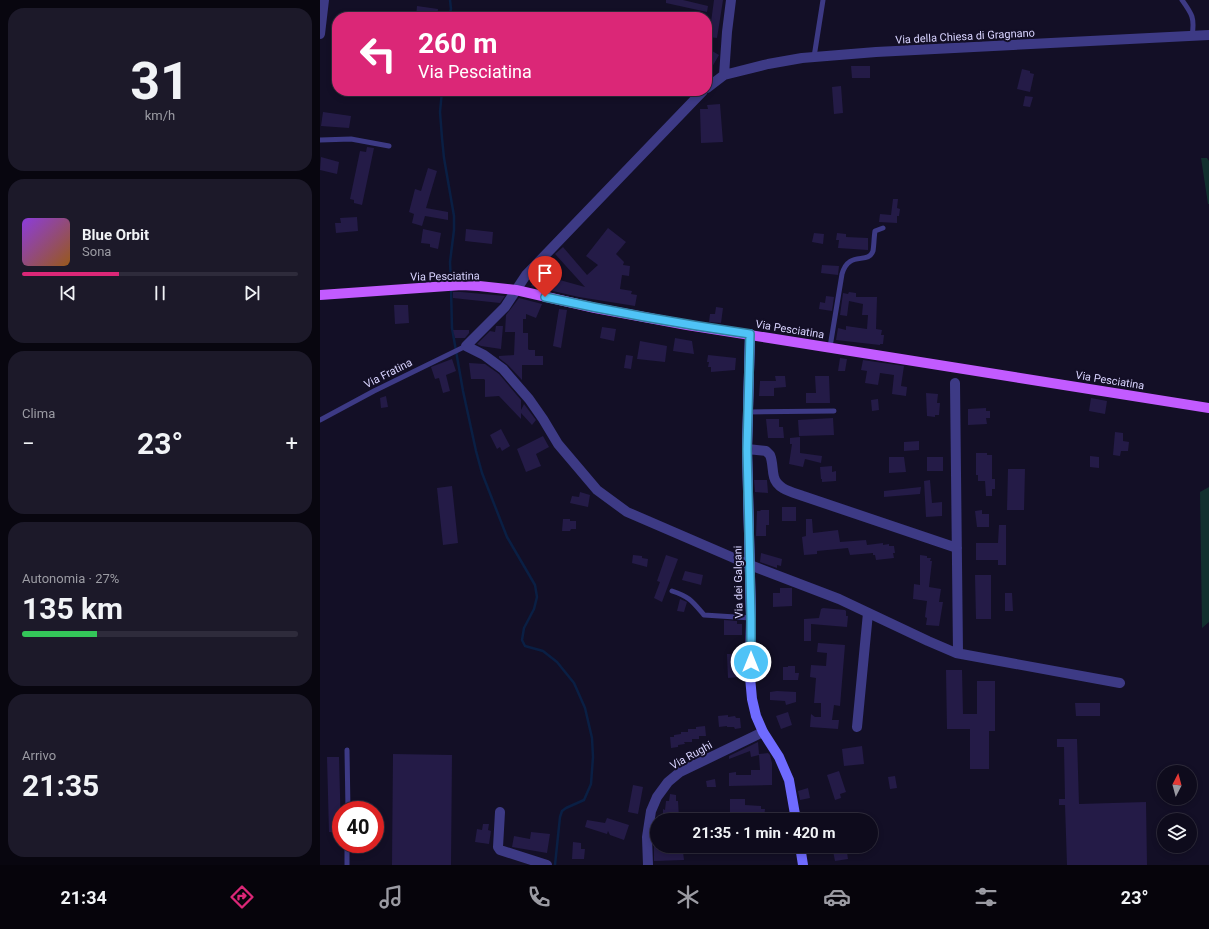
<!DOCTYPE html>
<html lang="it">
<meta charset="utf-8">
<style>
:root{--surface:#0e0b1c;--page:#1c1929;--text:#f1f3f6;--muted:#9b9ba3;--line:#2e2b3b;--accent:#db2777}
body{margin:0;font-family:Roboto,sans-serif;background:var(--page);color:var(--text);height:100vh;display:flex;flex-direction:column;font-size:15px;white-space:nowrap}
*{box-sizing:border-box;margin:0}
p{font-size:13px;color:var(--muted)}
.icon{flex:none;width:22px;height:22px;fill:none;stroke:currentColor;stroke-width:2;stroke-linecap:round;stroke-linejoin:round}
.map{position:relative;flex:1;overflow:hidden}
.drawer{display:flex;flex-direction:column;gap:8px;padding:8px;background:#08060f;width:320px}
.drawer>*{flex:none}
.guide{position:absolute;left:12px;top:12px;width:380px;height:84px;border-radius:16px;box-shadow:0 2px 6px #0003,0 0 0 1px var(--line);background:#db2777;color:#fff;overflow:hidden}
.needle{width:26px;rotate:6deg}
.buttons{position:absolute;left:837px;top:765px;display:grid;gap:8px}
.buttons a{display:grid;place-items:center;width:40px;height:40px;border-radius:50%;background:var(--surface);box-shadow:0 2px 6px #0003,0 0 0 1px var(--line);font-size:20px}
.speed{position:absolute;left:12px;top:801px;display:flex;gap:8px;font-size:20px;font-weight:700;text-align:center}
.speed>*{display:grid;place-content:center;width:52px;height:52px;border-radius:50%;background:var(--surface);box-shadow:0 2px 6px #0003,0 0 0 1px var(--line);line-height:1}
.speed .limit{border:6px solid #d22;background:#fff;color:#111}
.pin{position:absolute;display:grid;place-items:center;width:34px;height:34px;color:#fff;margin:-41px -17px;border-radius:50% 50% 50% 0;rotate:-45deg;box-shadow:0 0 4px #0007}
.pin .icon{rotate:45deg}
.me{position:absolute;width:44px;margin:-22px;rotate:0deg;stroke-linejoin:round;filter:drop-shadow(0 0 3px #0008)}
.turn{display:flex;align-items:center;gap:14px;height:84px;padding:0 20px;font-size:18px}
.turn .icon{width:52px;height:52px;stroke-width:2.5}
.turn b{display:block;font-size:28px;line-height:34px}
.big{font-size:30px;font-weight:700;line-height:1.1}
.drawer .tile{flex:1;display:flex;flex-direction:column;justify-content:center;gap:6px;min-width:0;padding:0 14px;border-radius:16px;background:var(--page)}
.drawer .dial{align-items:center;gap:0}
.dial b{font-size:52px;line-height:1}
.song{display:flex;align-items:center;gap:12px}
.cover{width:48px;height:48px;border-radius:6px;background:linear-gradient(135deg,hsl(270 70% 55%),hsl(30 70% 35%))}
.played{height:4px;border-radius:2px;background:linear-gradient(90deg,var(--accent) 35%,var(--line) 35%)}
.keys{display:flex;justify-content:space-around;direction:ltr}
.heat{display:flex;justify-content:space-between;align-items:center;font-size:22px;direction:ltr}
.charge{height:6px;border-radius:3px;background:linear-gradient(90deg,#34c759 27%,var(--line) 0)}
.trip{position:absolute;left:330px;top:813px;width:228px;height:40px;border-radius:20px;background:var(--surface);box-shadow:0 2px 6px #0003,0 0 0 1px var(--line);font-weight:700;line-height:40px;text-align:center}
.tabs{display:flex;height:64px;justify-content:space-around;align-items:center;background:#06040b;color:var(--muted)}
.tabs .icon{width:28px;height:28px}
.tabs .on{color:var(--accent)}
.tabs b{font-size:18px;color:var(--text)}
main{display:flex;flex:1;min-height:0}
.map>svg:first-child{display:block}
.green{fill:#12302f}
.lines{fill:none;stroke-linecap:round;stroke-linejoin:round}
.stream{stroke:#0a1f44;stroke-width:2.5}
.building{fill:#241b47}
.lane{stroke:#3d3a85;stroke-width:5}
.street{stroke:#3d3a85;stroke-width:10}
.secondary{stroke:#6f6bff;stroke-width:10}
.primary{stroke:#c25bff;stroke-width:10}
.route-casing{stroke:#337fa1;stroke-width:10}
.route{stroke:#4fc3f7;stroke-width:7}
.labels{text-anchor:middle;stroke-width:4;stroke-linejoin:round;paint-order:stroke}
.street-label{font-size:11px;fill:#d9d4ff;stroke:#130f26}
</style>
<main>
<section class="drawer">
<div class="tile dial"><b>31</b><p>km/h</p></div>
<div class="tile">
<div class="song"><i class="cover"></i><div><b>Blue Orbit</b><p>Sona</p></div></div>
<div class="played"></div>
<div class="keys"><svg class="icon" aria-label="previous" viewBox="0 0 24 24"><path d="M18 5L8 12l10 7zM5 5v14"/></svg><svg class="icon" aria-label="pause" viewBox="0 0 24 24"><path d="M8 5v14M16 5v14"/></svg><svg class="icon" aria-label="next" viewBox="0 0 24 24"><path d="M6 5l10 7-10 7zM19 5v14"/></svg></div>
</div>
<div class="tile"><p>Clima</p>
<div class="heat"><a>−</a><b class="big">23°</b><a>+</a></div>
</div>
<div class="tile"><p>Autonomia · 27%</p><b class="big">135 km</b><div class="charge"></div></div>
<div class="tile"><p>Arrivo</p><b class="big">21:35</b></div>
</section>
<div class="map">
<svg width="889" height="865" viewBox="0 0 889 865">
<rect width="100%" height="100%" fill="#130f26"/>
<path class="green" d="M881 158H887L889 161V204H888Z
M889 487V622L882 628 880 492Z"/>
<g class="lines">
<path class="stream" d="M129 17 131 9 130 0
M122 91 120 112 122 138 124 158 134 216V230L130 262 131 283
M131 288 132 328 143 391 156 451 162 473 187 537 215 585 217 597 214 609 204 628 202 640 205 646 223 651 237 662 254 683 265 708 272 738 273 757 271 784 264 800 246 808 242 811 240 817 235 865"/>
</g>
<path class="building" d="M346 0H363L388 6 387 12 346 3Z
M394 0H403L397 38 389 37Z
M97 6 118 9 117 17H96Z
M387 48 399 55 392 67 387 64Z
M531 66H550V78H532Z
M702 69 710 71V73L714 74 710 92 697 89Z
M521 86 523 113 514 114 512 87Z
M705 96 713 97 710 107 703 106Z
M400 104 403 142 381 143 380 109H388L387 105Z
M3 112 31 116 29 128 1 126Z
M47 147 54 148 42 205 34 203V200L30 199 40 151 46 152Z
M1 157 19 162 17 174 0 170Z
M108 168 117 171 106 208 128 212V220L105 216 102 226 92 223 94 214 89 212 95 189 101 191Z
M573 199H578L577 208 580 209 579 216H577V223L559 222 560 214 571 215Z
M37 217 38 231 16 233 15 223H21L20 218Z
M288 228 306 242 296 254 304 262 303 265 310 266 309 276 302 275 300 289 312 291 311 294 317 295 315 306 259 297 211 286 218 274 265 287 235 254 243 247 267 275 278 265 266 256Z
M103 229 121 233 118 249 110 247V244L101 243Z
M146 229 173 232 172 244 145 241Z
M494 233 504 234 503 244 492 242Z
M517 233 526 234V237L548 238V250L518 248 519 240H516Z
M502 265 519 266 518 275 501 273Z
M133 292H141L185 296 180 303 133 298Z
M529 292 536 293V297H557L556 329 562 330 561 335H564L563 344H560V345L516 340 518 328 526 330V326L547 329 548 315H542L543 304 529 301 527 316 520 315 523 293 528 294Z
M506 296 514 297 512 311 499 309 500 302 505 303Z
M199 298 222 304 216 318 206 314V319H203V333H208V349L209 350H215V356H223V365H202V380L188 365 179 358V356L194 355 195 332H185L186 315Z
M74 305H88L89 323 75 324Z
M396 307 403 308 401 323 389 322 390 314H395Z
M239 309 247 310 241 348 233 346Z
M176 326H183L181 349 161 346 157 344 170 331 175 332Z
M282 327 296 329 294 341 280 338Z
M133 330H149V333L145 338H135Z
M355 338 372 341 374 354 353 351Z
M320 341 347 346 345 362 317 359Z
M306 355 313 356 311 369 304 368Z
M388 355 416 358 415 370 391 372V367H388L389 362H387Z
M520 358 527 359 525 371H518Z
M132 359 136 371 126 375 130 391 123 393 119 378 115 379 111 367Z
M543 360 584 366 581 386 587 387 586 396 572 394 574 375 560 373 558 385 545 383 547 371 541 370Z
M149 363 165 364 179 374 201 400V410L204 404 216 420 212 425 201 413V419L179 396 165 397V380L164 379H151Z
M455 376H465L466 387 454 388V396H439L440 381H456Z
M495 376H509L510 403H486V393H496Z
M606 393 618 394 617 403H620L619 415H615V417L607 416Z
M66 396 68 407 61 408 60 398Z
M771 398 787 401 785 414 769 411Z
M558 399 559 410 552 411 551 400Z
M666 408V411H670V418H666L667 424 648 425V409Z
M513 418 514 435 479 436 478 420Z
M446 419H459V427H463L464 438H448Z
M181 429 190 446 182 451 180 447 177 449 170 435Z
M795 432 803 433V441L809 442 808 451H801L800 456 793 455Z
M223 436 229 447 216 454 221 466 206 472 197 449Z
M480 437V453L502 456 501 463 485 459 483 467 469 464 472 444H470V438Z
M599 441V450L584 451V442Z
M656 453H667V455H672V479H675V489H672V496H666L665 481H658V475H656Z
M770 456 779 457V468L770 467Z
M569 457H584L586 472 569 473Z
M607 457H623V471H607Z
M512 466V472L516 471V481L502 482V479H501L500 467Z
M688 469H705L704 510H687Z
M434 480H447L448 493 435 492Z
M610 480 612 503 622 502V516L606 517 604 481Z
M132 486 138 543 123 545 117 488Z
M601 487 600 494 564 497V491Z
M260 492 270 495 268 507 250 503 252 496 259 497Z
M462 507H476V521H462Z
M441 510H449V525H446V536H436L437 511H440Z
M662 510V514H669V527H657L655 511Z
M243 519H250V521H256V529H251L250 531H242Z
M486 519H492L493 533 518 530 520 542 546 540 547 545 563 543V545L569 544V546H574L575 553H573L574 558 556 560 555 555H553V553L530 555 528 548 497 551V554L484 555 482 537 486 536Z
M679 525H686V565H678V560H656V543H678Z
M441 553 462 559 461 566 457 565V568L440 562Z
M313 555 322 556V558L328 559 327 567 312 563Z
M346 555 358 559 342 602 334 598 340 582 337 581Z
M600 555 607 556V558H611L610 561H612L609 587 621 589 619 602H623L619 626 606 625 607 618 605 617 607 601 593 599 594 584 600 585Z
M365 571 383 575 381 585 362 580Z
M655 575H671V619H656Z
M460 588H472V606L453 607V593H460Z
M685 593H692L693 611H685Z
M360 599 367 602 364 612 357 611Z
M503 608 525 610 526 611V616H528L527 627 491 624V641H484V619L499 618 501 609Z
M404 620 417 621V624H422V635H404Z
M498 643 525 645 520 706 514 705 512 720H519L518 729 490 727 491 714 495 717H501V703H494L496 678 490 677 491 665 506 666 507 653 497 652Z
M407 654H418L419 677 408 678Z
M468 666H475V673H479L478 680H463V667H468Z
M626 670H642L643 714H657V681H675V731H669V769H650V729H627Z
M457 691 476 692V702L466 705 465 701 450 700V692Z
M755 703H780V716H756Z
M468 712 472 725 461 729 456 716Z
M408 715V717L415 716 416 718H420L421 728 415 729 414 727H407V726L399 727 398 716Z
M385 726 386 736H379V739H372V742H364L365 744 358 745V747L351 748 350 737H354V735L361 734V732H368V729H376V727Z
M737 739H757L759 804 826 802 827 865H747L745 805H739V799H745L744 747H737Z
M438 742 439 754 448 753 450 755 452 763V785L409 786V773L416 772V775H431V770H440L439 755 431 757 430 751 409 759V756Z
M542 746 544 764 524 766 522 749Z
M73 754 132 755 131 865H72Z
M7 757H19L21 832H9Z
M519 771 526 792 520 794 521 798 515 800 507 775Z
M575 776 577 788 570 789 568 777Z
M395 779 396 787H387L386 781Z
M313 785 323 787 318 814 308 812Z
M488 788 490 798 480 800 478 791Z
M350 794 356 795V801H358L359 818H355V820H345V818H343V809L345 810 346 801H349Z
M410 799H425V805L441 806V809H445L444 818 422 816V813H410Z
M287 818 309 825 304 840 290 835 288 831 287 834 265 827 267 820 285 823Z
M163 824H169L168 830 171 831 169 844 155 842 157 829 162 830Z
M211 832 230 834 227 853 192 847 194 836 210 839Z
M253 842 261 843V849H265L264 859H252Z
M334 846H357V852H363L364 860 334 861Z
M512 846H526L528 859 515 861Z"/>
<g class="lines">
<path class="lane" d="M862 0C872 14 875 18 872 36
M494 57 503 0
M0 140 31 139 69 146
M510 347 522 274C529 250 548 265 553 251 554 245 554 237 555 231L563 228
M428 412 514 411
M0 420 54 391 146 346
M352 591C370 597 372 601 384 615L431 618
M27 750 28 810
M27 865V844"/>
<path class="street" d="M0 34 4 0
M404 75 407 32 411 0
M387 88 404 75 448 64 482 58 556 52 889 35
M383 91 206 275 185 307 146 346 164 355 183 369 209 399 223 419 238 444 277 490 307 512 430 565 519 599 608 641 636 653 800 683
M635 383 638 653
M427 449 446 451 450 455C453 462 452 470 454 477 457 489 472 492 483 496L637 548
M537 727 548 613
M180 812 178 847 180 850 227 865
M328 865 327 837 331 811 337 797 348 782 360 772 443 732"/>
<path class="secondary" d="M430 334 427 449 431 618 430 677 432 699 436 716 443 732 459 757 469 780 476 820
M480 846 483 865"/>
<path class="primary" d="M0 295 142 285 159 286 196 290 275 308 367 325 889 408"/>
</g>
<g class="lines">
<defs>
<path id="route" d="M225 297C293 312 361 324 430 334L427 449 431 618V662"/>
</defs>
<use href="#route" class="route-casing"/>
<use href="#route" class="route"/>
</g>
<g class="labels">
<g class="street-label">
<text transform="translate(645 36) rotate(-3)" y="4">Via della Chiesa di Gragnano</text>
<text transform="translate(125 276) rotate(-1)" y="4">Via Pesciatina</text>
<text transform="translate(470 329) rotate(9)" y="4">Via Pesciatina</text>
<text transform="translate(68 373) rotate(-27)" y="4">Via Fratina</text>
<text transform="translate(790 380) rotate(9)" y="4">Via Pesciatina</text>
<text transform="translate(418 582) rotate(-91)" y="4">Via dei Galgani</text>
<text transform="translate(371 755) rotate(-29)" y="4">Via Rughi</text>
</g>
</g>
</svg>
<div class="buttons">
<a><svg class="needle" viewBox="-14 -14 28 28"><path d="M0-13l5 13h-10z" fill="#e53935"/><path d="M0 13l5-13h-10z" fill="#9b9ba3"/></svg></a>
<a><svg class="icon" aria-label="layers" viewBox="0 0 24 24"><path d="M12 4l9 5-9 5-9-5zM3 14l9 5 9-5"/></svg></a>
</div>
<div class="speed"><div class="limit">40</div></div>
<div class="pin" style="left:225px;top:297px;background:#d93025"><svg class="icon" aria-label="arrive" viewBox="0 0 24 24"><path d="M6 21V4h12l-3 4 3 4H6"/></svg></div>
<svg class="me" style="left:431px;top:662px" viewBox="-20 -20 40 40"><circle r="17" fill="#4fc3f7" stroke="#fff" stroke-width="3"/><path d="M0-11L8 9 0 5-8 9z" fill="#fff"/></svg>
<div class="trip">21:35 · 1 min · 420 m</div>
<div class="guide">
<div class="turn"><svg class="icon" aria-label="left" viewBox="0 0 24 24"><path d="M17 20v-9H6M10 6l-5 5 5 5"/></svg><div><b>260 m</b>Via Pesciatina</div></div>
</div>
</div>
</main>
<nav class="tabs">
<b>21:34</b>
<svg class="icon on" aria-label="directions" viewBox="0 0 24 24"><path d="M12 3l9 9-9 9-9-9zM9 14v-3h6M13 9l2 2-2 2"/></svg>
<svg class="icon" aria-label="music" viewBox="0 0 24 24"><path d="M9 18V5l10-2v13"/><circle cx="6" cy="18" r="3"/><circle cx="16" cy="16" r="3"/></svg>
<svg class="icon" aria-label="phone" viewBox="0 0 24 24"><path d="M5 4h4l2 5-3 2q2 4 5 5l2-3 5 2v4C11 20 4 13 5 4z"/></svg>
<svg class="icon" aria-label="climate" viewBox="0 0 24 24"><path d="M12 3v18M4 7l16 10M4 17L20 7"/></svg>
<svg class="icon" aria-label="car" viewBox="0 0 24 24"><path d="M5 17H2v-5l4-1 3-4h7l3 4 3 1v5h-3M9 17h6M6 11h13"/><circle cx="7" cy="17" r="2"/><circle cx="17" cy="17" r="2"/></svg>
<svg class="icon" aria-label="filters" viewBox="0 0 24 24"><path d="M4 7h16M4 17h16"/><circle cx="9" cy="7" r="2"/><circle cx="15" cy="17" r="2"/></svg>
<b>23°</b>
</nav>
